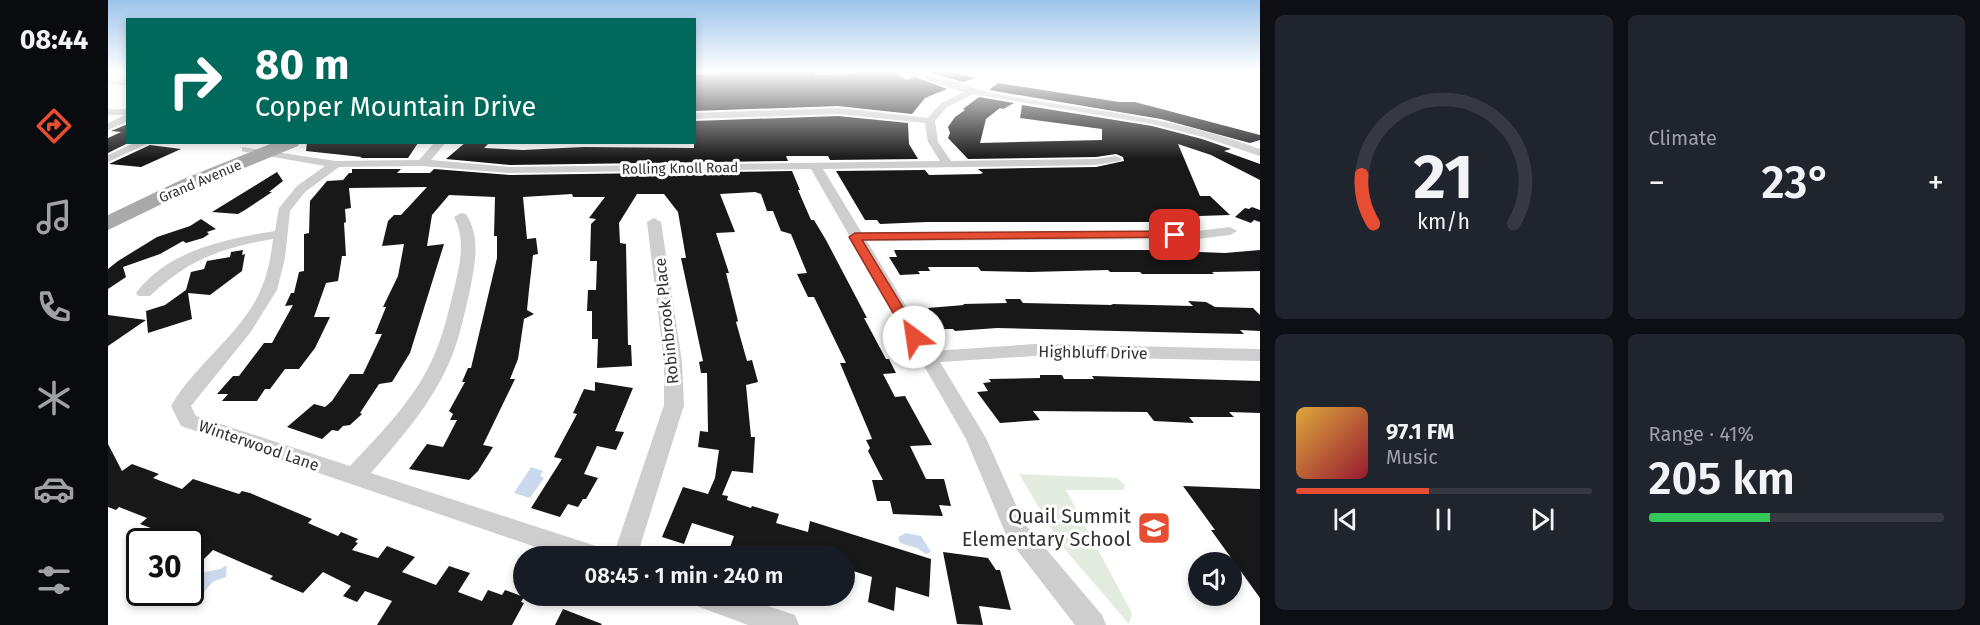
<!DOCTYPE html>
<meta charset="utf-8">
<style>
:root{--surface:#171b24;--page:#20242c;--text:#f1f3f6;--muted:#9ea1a6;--line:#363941;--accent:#e74d33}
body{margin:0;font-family:"Fira Sans",sans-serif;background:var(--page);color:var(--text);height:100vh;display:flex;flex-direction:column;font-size:22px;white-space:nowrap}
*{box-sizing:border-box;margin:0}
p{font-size:20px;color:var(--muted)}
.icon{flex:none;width:33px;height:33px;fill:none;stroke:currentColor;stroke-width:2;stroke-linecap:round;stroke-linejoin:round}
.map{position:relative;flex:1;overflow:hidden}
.sheet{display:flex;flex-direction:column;gap:15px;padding:15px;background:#0d0f14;width:720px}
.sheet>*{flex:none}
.top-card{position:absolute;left:18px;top:18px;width:570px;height:126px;border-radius:0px;box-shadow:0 3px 9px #0003;background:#00695c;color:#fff;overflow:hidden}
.buttons{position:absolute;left:1080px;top:552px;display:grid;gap:12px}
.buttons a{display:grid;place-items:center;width:54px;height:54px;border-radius:50%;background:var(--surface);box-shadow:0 3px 9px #0003;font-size:30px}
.speed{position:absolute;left:18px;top:528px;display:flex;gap:12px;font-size:30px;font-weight:700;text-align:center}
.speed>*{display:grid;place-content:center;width:78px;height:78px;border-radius:50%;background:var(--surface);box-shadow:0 3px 9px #0003;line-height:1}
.speed .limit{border:3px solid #111;border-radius:9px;background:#fff;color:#111}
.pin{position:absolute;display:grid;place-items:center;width:51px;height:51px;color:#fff;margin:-26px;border-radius:12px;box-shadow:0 3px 9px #0006}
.me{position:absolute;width:66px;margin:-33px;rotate:329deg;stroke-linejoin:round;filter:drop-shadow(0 0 4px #0008)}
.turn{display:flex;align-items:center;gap:21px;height:126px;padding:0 30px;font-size:27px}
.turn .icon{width:78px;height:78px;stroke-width:2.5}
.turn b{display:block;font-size:42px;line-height:51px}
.big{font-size:45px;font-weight:600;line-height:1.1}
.sheet .card{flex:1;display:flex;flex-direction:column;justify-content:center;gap:9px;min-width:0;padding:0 21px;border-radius:9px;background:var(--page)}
.sheet .dial{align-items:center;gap:0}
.dial svg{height:156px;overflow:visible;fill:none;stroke:var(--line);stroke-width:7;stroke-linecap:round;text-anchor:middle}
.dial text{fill:var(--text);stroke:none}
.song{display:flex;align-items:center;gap:18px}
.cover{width:72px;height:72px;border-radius:9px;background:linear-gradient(135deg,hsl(40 70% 55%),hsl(350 70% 35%))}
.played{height:6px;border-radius:3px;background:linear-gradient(90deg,var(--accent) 45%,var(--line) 45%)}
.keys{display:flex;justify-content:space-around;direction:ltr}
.heat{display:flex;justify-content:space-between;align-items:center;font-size:33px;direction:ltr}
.charge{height:9px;border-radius:4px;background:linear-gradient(90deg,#34c759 41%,var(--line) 0)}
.sheet .tiles{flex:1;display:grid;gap:15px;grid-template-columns:repeat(2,1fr)}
.trip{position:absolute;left:405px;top:546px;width:342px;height:60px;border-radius:30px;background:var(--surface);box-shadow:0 3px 9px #0003;font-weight:600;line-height:60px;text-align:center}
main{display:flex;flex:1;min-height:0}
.dock{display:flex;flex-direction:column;width:108px;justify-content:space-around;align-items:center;background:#090b0e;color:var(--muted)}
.dock .icon{width:42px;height:42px}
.dock .selected{color:var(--accent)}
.dock b{font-size:27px;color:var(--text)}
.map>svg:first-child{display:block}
.green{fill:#e3eddf}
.water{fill:#cbd9ed}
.building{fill:#181818}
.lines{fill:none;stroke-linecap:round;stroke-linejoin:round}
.street{fill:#cecece;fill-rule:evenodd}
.primary{fill:#a9a9a9;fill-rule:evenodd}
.route{fill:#e74d33;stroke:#963221;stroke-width:1.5}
.labels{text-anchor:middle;stroke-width:6;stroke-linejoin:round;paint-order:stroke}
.far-street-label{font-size:14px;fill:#313131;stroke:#fff}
.street-label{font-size:16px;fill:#313131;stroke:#fff}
.near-poi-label{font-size:20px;fill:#313131;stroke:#fff;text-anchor:end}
</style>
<main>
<nav class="dock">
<b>08:44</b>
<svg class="icon selected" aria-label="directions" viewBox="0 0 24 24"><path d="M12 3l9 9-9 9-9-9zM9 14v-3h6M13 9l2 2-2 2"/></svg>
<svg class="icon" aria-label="music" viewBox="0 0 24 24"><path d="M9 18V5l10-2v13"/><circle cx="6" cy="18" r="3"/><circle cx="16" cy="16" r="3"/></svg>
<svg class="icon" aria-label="phone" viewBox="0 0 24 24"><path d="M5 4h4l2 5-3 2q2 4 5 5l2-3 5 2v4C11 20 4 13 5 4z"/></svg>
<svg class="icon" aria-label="climate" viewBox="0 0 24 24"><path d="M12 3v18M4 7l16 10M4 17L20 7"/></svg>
<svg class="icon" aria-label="car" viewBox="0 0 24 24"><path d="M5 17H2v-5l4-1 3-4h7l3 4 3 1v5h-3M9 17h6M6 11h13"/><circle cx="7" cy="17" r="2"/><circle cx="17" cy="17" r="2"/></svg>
<svg class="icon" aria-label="filters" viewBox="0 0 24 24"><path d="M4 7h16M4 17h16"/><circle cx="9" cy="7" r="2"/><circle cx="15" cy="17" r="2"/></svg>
</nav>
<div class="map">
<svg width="1152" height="625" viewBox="0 0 1152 625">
<rect width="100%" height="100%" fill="#fff"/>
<path class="green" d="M911 474 1009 478 1017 485 1016 490H958L1024 613 1021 624 953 545Z"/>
<path class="water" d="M423 467 435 471 432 476 436 478 422 498 406 493Z
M798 533 813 536 823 552 818 554 809 548 792 543 790 537Z
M119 565 118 577C114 579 107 580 104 583 95 591 93 601 80 594L97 572 112 569Z"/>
<path class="building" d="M634 71H707V75L783 71 799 80 807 77 839 89 817 98 804 114 730 106 586 111V75Z
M827 71H839L867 78 855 82 822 73Z
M890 83 1011 102H1027L1152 135V140L1142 143 1053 119 881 90Z
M871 97 906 103 895 109 892 108 878 119 872 143 994 140V129L912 118 914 105 1044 126 1094 139 1123 149 1116 151 1152 164V180L1103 155 1070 144 1092 196H1102L1122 215 1060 217 1067 222H819L772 224 769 220H757L728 171 817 170 821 175 872 174 875 173 870 169 988 167 1016 161 1015 157 1008 154 988 157 860 159 840 138 842 133 840 127 847 117 857 110 855 109Z
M730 116 800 123 801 144 810 159 722 160 720 156H678L680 161 402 165 338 159 358 142H382L376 148 415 150 475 147 586 148V121Z
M20 124V142H22L0 153V138L13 132 3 131Z
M199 142H277L275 144 310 143 300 158H252L254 157 198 151Z
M42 145 73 149 33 167 1 164Z
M244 169H293L289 173H322L326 169 402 175 684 171 692 190H690L703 220H706L718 240 759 318H756L778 359H781L788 373 775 374 787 397 797 396 824 445 802 446 818 479H836L843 506 831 505 835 516 785 514 782 501H769L764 480H775L760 451 762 448 758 440 764 439 762 434 732 363H738L706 297H700L689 274 699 273 683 234 673 231 665 211H659L653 194 647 192 612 194 627 232 608 233 621 273H618L630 321 628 322 639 361 644 360 650 382 638 385 643 437H647L645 473 624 471 614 495 620 496 619 500 643 508 644 506 671 514 668 523 700 532 702 521 823 559 821 597 788 587 786 611 760 602 764 577 736 568V556H679L657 550 655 556H631L620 553 626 536 584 523 576 544 554 537 575 487 600 494 607 478 611 450 590 447 592 431 600 432 599 373H593L591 362 595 361 573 258H578L570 212 556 194H529L511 223 512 243 518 244 520 345H523L524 366 489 368 490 339H484V311H479L480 290H488L489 261H482L483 224 488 219 481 218 497 197H465L464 194 415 197 419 239 428 238 430 254 425 255 421 290 419 310 426 314 416 319 410 359 402 379H407L375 445 385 447 370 471 361 480 301 469 319 444 335 447 349 420H342L345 414 341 411 357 382H354L360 368H363L389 258V236H386L387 197 341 195 324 215 319 246 336 244 302 353 284 382 271 384 252 413 254 414 242 425 235 426 230 431 224 430 214 439 179 427 206 404 217 407 224 401 242 374H255L274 334H267L278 307H275L290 276 296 244 274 246 280 221 286 215H293L319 187 241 188 243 208 237 209 238 222 236 223 238 256H234L230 281 218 283 206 317H222L207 348 191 369H177L162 389H157L149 401H114L120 394H109L125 376H131L156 343H164L185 305 177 306 183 293H186L191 272 196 271V234L201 233 202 201 219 181 235 180 241 173H244Z
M169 172 175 181 161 192H164L137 210 130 214 104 212Z
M1144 207 1152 210V222L1146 220 1143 223 1127 217 1137 208 1141 209Z
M93 219 108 229 99 232 101 234 95 238 78 243 75 241 52 254 15 267 18 277 0 289V269L10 261 49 237 82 226Z
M135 250 134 255 137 254 134 271 102 295 80 293 84 319 40 333 38 311 57 305 78 290 83 272 96 269 99 261 122 257 123 252Z
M786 250H1041L1117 253 1152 250V271L1104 272 1106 274H1034L1032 272H1002L1000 270 922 272 873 271 870 267H820L822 271H810L812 274 792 275 781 257H789Z
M897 299H912L915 303 1005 305 1003 304 1085 306 1080 301 1098 302 1107 307 1145 308 1152 315V331L1132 330 1136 334 1089 333 889 328 847 331 845 329H832L820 311H822L820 308 856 305 855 304 899 303Z
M0 315 38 320 0 346Z
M932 375H954L956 379H986L984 376 1152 381V413L1121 412 1126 417H1081L1086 423 1046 421 1039 412 925 411 932 420 892 423 869 392 880 391 875 383 883 382 881 379 932 378Z
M487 382 525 388 507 431 516 432 508 450 489 446 476 474 490 478 478 499H475L470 507 460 504 452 517 423 508 454 459 446 457 469 414 465 413 476 389 487 391Z
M0 444 14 471 24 464 51 474 45 478 74 489 85 479 131 494 134 491 142 493 204 519 200 523 230 536 233 532 250 539 247 542 250 543 244 550 270 558 279 546 307 557 294 572 328 585 341 566 362 573 350 592 374 601 380 590 394 595 397 590 416 597 413 602 416 603 404 625H269L284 601 257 591 249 602 235 596 243 586 215 572 195 593 162 579 165 576 105 550 91 564 82 560V542H58L64 536 32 524 39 518 11 507 8 510 0 507Z
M1075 486 1152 489V598L1103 530H1107Z
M835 552 880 558 888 570H892L903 610 871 606 875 625 849 624Z
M455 609 494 624 493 625H447Z"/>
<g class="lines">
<path class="street" d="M797 71C821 71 859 88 885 93 977 111 1063 115 1152 149V156L1095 137 1044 124 865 94 839 107 827 121 830 142 843 161 988 159 1008 156 1014 159 1012 161 988 165 715 169 754 233 1089 231 1122 227 1129 231 1122 235 1089 239 759 241 825 351 927 344 1152 349V361L927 356 832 362 878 438 916 523 994 615 998 625H967L899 537 858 439 703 169 402 173 314 166 231 167 197 192 182 211 177 258 169 290 142 333 83 406 88 416 242 466C273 433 305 401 324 360 335 337 340 313 346 289 352 264 358 241 346 217L353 213 358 214C373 238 367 263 362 290 357 312 352 335 344 356 326 401 294 437 263 473L485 545 494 548 497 556H454L73 426 63 406C87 364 135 333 153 289 160 273 163 256 165 239 113 248 81 259 42 296H30L28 293C60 250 118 239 167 231L171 208 189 186 217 166 138 152 134 151V147L228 161 311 160 327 142H338L323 160 402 167 832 161 820 142 817 123 730 114 586 119V113L730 108 820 118 833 103 856 92 823 82Z
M0 79H20V85H0Z
M0 109H20V121L0 130V123L17 115H0Z
M28 142H43L0 162V155Z
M546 218 553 222 574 362 576 405 529 556H505L556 405V362L539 222Z
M582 596H630L687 615 691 625H640L586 605Z"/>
<path class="primary" d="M167 142H192L190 146 87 188 0 230V215L73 180Z"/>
</g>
<linearGradient id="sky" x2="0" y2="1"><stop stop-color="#9cc3ea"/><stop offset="0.45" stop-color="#fff"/><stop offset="1" stop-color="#fff" stop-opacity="0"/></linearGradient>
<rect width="1152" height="159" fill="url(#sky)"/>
<path class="route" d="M1067 231 1071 232V237L754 240 813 337 806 341 799 337 741 237 747 233Z"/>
<defs>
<symbol id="school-square" viewBox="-11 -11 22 22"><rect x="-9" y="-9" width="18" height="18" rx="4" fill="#e74d33" stroke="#fff"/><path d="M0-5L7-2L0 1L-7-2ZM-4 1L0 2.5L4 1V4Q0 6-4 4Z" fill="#fff"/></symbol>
</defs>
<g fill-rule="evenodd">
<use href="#school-square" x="1027" y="509" width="38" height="38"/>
</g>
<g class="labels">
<g class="far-street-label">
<text transform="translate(572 168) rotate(-1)" y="5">Rolling Knoll Road</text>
<text transform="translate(92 181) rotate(-23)" y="5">Grand Avenue</text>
</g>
<g class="street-label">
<text transform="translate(558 321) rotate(-96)" y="6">Robinbrook Place</text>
<text transform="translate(985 352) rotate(1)" y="6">Highbluff Drive</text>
<text transform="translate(151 445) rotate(19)" y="6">Winterwood Lane</text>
</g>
<g class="near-poi-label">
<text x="1023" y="523">Quail Summit<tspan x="1023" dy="23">Elementary School</tspan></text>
</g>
</g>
</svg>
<div class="buttons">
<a><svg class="icon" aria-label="sound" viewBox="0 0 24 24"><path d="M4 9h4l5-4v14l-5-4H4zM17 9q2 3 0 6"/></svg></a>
</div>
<div class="speed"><div class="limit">30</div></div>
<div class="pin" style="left:1067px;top:235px;background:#d93025"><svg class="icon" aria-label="arrive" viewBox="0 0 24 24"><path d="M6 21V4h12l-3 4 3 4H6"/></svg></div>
<svg class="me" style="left:806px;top:337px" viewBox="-20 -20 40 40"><circle r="19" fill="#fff"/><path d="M0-13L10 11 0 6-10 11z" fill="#e74d33"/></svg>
<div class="trip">08:45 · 1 min · 240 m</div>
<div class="top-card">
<div class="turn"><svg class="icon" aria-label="right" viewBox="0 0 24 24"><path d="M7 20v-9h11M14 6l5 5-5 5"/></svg><div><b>80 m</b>Copper Mountain Drive</div></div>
</div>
</div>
<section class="sheet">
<div class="tiles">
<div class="card dial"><svg viewBox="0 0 100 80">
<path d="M14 69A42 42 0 1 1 86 69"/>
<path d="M14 69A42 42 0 0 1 8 44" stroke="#e74d33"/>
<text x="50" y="56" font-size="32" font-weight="700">21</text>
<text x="50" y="72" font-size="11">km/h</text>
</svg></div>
<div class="card"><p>Climate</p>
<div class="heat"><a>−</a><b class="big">23°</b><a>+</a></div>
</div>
<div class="card">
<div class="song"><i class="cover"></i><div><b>97.1 FM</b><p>Music</p></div></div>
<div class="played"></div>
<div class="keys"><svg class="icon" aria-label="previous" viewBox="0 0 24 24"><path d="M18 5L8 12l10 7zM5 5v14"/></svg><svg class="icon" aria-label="pause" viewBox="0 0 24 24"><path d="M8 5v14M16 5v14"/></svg><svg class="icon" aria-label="next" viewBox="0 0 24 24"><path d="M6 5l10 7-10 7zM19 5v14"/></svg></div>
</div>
<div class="card"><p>Range · 41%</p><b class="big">205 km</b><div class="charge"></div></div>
</div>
</section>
</main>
